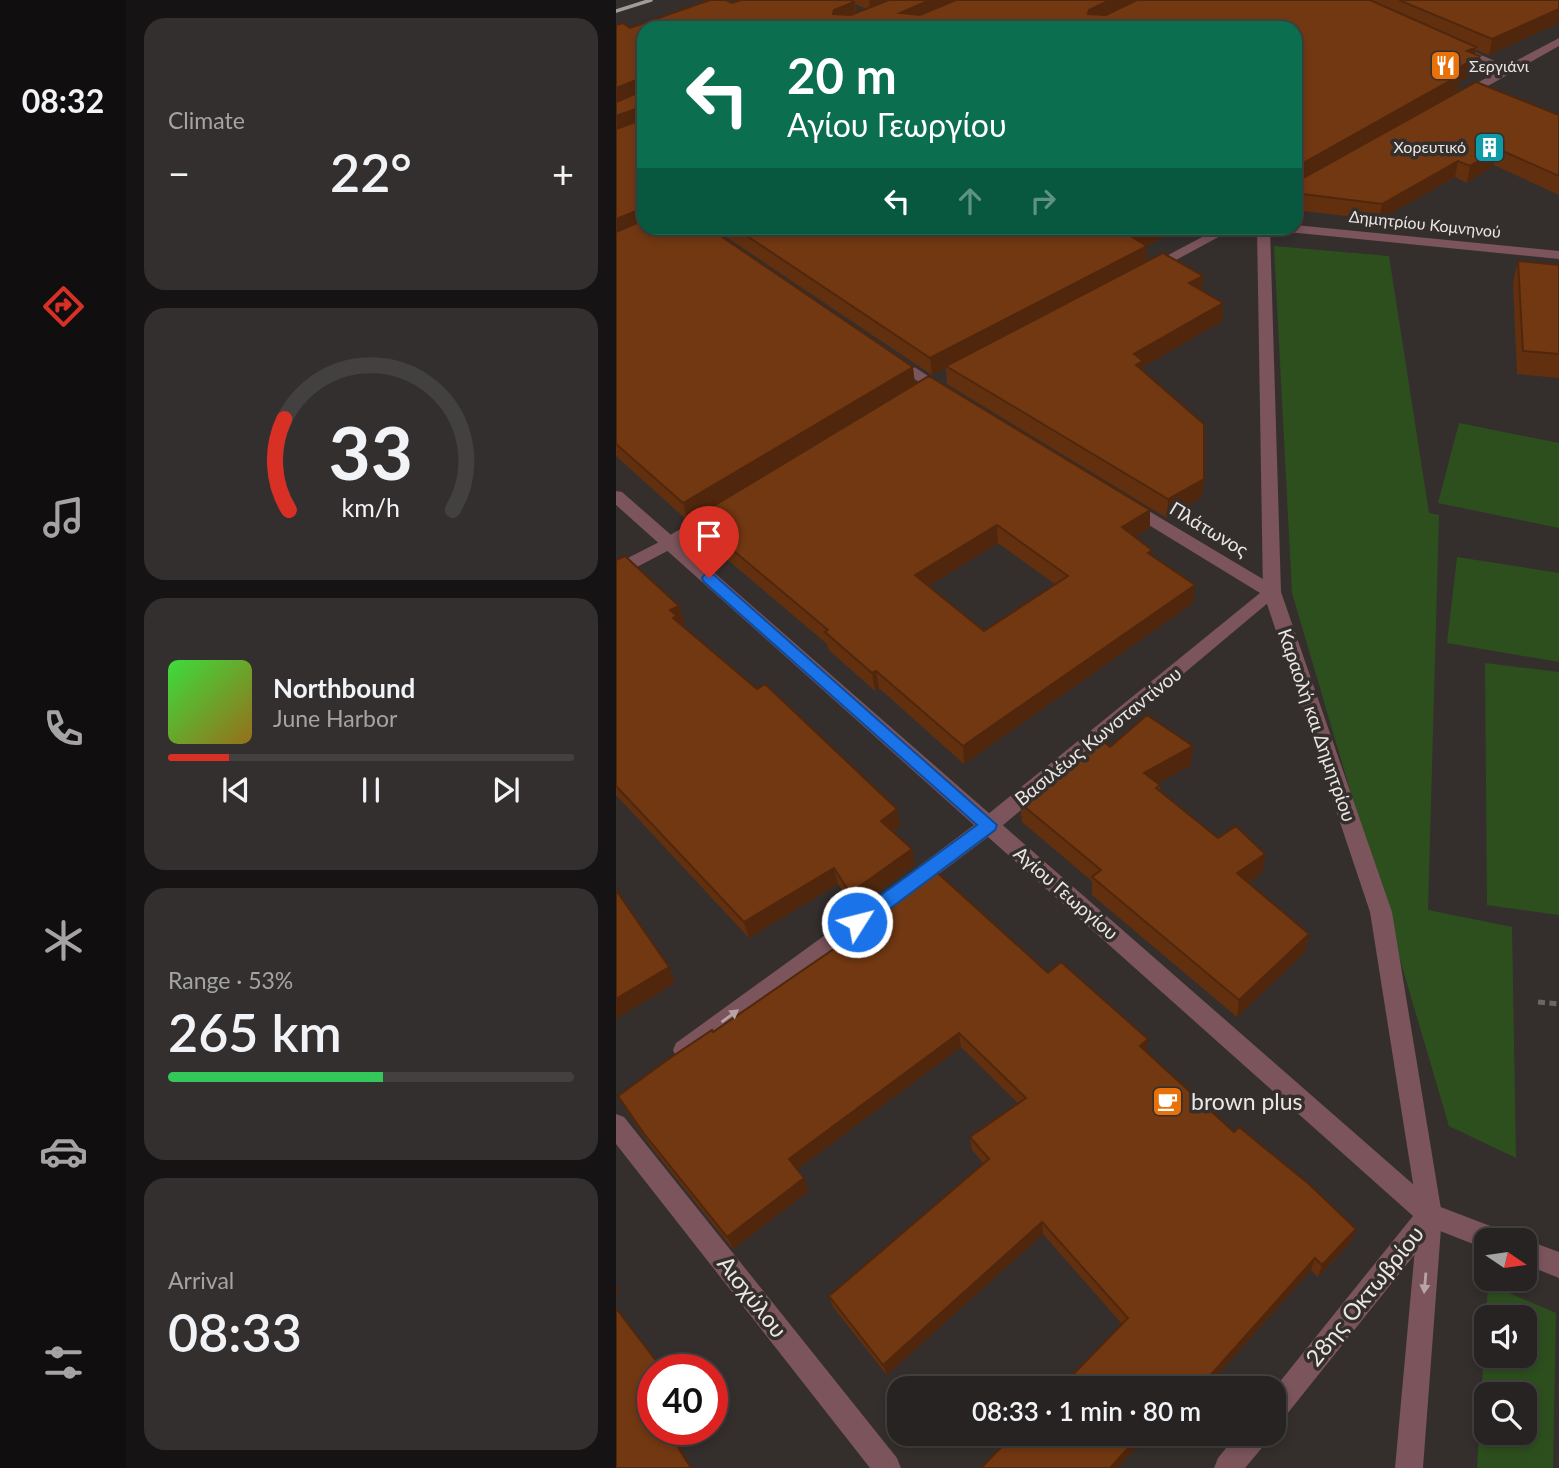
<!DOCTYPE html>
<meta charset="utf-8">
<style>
:root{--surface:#272322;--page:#332f2f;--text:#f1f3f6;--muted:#a4a4a5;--line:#434040;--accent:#d93025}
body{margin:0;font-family:Lato,sans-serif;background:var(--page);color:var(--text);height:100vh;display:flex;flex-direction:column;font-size:26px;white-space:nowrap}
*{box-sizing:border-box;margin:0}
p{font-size:23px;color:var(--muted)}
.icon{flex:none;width:38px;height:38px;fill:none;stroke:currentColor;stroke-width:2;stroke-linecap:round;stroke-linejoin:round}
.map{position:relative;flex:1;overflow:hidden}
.sheet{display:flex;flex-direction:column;gap:18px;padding:18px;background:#151313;width:490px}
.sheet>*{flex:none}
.hud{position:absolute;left:21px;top:21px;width:665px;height:214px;border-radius:21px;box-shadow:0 4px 10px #0003,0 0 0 2px var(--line);background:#0b6e4f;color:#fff;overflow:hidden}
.needle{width:46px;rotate:103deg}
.buttons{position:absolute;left:858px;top:1228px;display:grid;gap:14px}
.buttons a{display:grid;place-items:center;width:63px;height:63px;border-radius:14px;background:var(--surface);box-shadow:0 4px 10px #0003,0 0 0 2px var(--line);font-size:35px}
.speed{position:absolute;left:21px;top:1354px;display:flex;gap:14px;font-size:35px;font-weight:700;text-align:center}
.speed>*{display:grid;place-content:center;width:91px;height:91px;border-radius:50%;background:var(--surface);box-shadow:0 4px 10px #0003,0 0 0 2px var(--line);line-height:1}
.speed .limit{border:10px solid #d22;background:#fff;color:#111}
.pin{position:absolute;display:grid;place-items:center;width:60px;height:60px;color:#fff;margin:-72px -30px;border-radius:50% 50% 50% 0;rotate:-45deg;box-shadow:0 0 7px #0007}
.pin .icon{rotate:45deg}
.me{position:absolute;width:77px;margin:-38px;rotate:54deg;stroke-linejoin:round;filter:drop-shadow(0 0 5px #0008)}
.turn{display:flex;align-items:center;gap:24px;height:147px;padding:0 35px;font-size:32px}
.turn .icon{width:91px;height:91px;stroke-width:2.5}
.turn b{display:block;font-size:49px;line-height:60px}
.lanes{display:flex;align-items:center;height:66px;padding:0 35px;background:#0003;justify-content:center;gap:35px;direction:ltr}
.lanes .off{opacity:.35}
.big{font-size:52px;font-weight:600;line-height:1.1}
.sheet .card{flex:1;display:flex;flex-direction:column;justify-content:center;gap:10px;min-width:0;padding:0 24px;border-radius:21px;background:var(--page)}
.sheet .dial{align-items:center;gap:0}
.dial svg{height:182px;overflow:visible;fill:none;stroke:var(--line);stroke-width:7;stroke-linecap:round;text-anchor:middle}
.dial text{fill:var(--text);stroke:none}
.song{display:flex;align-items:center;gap:21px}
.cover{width:84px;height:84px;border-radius:10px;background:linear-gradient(135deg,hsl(120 70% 55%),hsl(40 70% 35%))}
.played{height:7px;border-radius:4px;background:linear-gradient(90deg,var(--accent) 15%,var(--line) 15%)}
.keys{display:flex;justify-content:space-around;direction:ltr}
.heat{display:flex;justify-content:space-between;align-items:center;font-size:38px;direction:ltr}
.charge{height:10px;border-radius:5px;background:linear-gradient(90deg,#34c759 53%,var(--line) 0)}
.trip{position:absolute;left:271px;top:1376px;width:399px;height:70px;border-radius:21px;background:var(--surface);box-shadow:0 4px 10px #0003,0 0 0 2px var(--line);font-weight:600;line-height:70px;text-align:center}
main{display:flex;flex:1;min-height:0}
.tabs{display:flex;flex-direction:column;width:126px;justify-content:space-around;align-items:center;background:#100e0e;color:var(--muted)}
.tabs .icon{width:49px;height:49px}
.tabs .current{color:var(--accent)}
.tabs b{font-size:32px;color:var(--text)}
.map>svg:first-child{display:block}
.green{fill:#2d4f1e;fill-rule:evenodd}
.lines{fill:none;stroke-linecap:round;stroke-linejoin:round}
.path{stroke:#6b6664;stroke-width:5;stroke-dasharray:7 4.5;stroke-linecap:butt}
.pedestrian{fill:#7b545c;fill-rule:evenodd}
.minor{fill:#7b545c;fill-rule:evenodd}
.tertiary{fill:#7b545c;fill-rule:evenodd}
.rail{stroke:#a09c9a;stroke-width:3.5}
.wall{fill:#62300f;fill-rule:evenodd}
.shaded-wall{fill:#50270d}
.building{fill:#723812;stroke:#50270d;stroke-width:2;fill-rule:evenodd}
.oneway{fill:#b8a4a7}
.route{fill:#1a73e8;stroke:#114b97;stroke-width:2}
.labels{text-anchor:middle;stroke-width:7;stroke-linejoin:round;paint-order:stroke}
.far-poi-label{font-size:16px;fill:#e9e6e4;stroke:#342f2d;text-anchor:start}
.far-street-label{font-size:16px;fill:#e9e6e4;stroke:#342f2d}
.street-label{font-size:19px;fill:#e9e6e4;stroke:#342f2d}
.near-poi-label{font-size:23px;fill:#e9e6e4;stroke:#342f2d;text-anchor:start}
.near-street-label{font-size:23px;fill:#e9e6e4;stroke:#342f2d}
</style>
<main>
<nav class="tabs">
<b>08:32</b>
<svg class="icon current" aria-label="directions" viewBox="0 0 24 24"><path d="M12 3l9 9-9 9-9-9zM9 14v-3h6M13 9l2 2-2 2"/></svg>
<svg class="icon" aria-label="music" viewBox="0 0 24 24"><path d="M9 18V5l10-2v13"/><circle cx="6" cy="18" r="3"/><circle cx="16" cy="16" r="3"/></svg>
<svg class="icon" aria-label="phone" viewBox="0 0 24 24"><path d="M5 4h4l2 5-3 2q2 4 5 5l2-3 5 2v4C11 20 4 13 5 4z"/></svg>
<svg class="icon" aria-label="climate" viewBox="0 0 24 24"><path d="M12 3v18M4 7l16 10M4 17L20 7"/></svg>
<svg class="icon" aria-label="car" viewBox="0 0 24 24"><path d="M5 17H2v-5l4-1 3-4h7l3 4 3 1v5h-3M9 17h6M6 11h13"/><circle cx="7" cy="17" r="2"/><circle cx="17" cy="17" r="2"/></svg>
<svg class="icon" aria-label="filters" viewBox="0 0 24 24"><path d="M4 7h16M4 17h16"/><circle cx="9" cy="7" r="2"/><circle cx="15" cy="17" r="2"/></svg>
</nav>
<section class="sheet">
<div class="card"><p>Climate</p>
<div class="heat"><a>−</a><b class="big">22°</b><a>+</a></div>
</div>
<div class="card dial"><svg viewBox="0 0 100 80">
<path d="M14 69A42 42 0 1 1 86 69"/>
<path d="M14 69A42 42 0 0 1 12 29" stroke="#d93025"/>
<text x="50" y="56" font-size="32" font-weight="700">33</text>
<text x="50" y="72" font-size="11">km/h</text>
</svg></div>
<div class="card">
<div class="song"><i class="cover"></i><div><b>Northbound</b><p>June Harbor</p></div></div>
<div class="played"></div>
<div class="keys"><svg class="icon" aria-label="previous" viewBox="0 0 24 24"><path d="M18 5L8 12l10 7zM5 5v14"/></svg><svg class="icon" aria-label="pause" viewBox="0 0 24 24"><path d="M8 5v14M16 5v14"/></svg><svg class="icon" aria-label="next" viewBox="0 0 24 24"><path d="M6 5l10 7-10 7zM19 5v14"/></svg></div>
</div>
<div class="card"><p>Range · 53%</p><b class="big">265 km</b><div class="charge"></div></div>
<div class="card"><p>Arrival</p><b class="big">08:33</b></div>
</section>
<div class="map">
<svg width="943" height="1468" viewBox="0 0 943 1468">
<rect width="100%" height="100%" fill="#342f2d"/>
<path class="green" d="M658 246 773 256 813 513 823 515 812 910 896 927 900 1158 833 1126 676 593Z
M843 423 943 443V528L822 503Z
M841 557 943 573V662L831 643Z
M869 663 943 672V915L871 905Z
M872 1284 940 1313 937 1468H861ZM870 1318H908V1356H870ZM870 1395H908V1433H870Z"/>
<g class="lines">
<path class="path" d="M922 1002 943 1004"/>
<path class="pedestrian" d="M603 228H619L538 272 533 273 526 269Z
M277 353 335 391 338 394 335 397H325L272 361 269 358 272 355Z
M511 498 662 588 665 592 380 831 373 833 366 831 363 825 366 819 644 593 505 508 503 504 505 500Z
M105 506 113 512 111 516 59 547H47L44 543 47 539Z"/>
<path class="minor" d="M943 38V46L847 100 837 97 882 71 835 49V45H843L890 66Z
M679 225 943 251V259L672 232 665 228H679Z
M641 228H654L665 592 776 912 826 1215 807 1468H779L802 1215 754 912 647 592Z
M53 537 62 543 59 547 0 578V564Z
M0 1114 8 1117 281 1458 285 1468H254L0 1144Z"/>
<path class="tertiary" d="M0 491 6 492 822 1206 890 1232 893 1241H870V1249L819 1229 667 1419 658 1423V1389L797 1216 372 837 304 888 297 891 290 888 287 882 290 876 358 825 0 505Z
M270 893 277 896 281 902 277 908 76 1057 68 1060 60 1057 57 1050 60 1043 263 896Z
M908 1239 943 1252V1278L908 1264V1241H903Z
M622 1433H653L650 1443 629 1468H598L602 1458Z"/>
<path class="rail" d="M0 11 35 0"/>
</g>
<path class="wall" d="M125 0H943V23L873 55 860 50 859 54 860 72 843 82 841 91 741 148 943 115V195L878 165 851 183 839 177 763 220 679 210V28H28V228L299 384 72 521 0 456V25L14 28ZM239 4 250 9 240 13Z
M97 228H564L531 246V262L607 303 606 321 527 367V370L588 479 586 497 551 518 331 384 330 368 316 375Z
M902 261 943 265V378L901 374 897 283Z
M534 510V528L519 537 577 603 348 764 263 688 259 691 213 650 211 644 86 538 81 520 82 519 81 516ZM382 543 439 584 368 631 312 586Z
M0 560 63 606 69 623 65 624 281 809 284 826 277 831 296 849 299 865 238 909 222 884 133 938 0 795Z
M494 747 575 765 542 783 544 785V791L602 838 649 854 646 873 632 883 693 934 689 952 621 1017 476 895V881L406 822 404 803Z
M248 915 432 973 531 1053 618 1132 740 1229 735 1241 702 1277 695 1270 590 1388H444L506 1324 427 1234 271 1375 217 1307 213 1296 368 1164 356 1150 354 1137 402 1103 345 1047 181 1169 193 1191 117 1249 36 1148 10 1110 2 1096 251 927Z"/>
<path class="shaded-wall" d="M253 0H285L255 12Z
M314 0H351L287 28 284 13Z
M494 0H526L472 28 473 10Z
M238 2 240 18 217 14 218 10Z
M943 9V23L873 55 876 39Z
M860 47 858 60 864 56 860 72 843 82 841 91 679 183 680 167 835 72 851 51Z
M23 79 27 96 0 106V88Z
M25 107 28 118 0 134V116Z
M882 149 878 165 851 183 854 166Z
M842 161 839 177 763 220 766 204Z
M25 209 28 222 0 238V219Z
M534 228H564L515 254 516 237Z
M531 246V263L330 366V368L316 375 314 358Z
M587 276 586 294 573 283Z
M607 303 606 321 527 367V379L520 383 518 354Z
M297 367 299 384 72 521 67 503Z
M588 479 586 497 551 518 552 499Z
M534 510V528L505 545 506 527Z
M381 525 382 543 301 593 299 575Z
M579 585 577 603 348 764 347 746Z
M63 606 69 623 64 625 63 635 54 610Z
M260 671 263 688 259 691 256 673Z
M577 746 575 765 527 792 528 773Z
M281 809 284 826 268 837 265 821Z
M296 849 299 865 238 909 234 893Z
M649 854 646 873 619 892 621 873Z
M218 868 222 884 133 938 128 922Z
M693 934 689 952 621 1017 623 1000Z
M53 967 59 983 0 1019V999Z
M343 1033 345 1047 178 1172 173 1159Z
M532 1039 531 1053 524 1046Z
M188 1178 193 1191 117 1249 111 1237Z
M426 1222 427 1234 271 1375 267 1365Z
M740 1229 735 1241 702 1277 706 1265Z
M699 1258 695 1270 590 1388H583Z
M0 1286 4 1291 0 1294Z
M51 1430H58L55 1433 77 1468H75Z
M526 1433H534L502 1468H494Z"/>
<path class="building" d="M94 0H110L116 3 125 0H235L238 2 218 10 217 14 235 15 273 0H314L284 13 304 15 340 0H494L473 10 472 14 490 15 521 0H754L860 47 851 51 864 56 835 72 844 75 680 167 679 179V28H28V209H25L0 219V129L25 120V107L0 116V102L26 91 27 82 23 79 0 88V25L7 23 14 28Z
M783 0H943V9L876 39Z
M860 82 943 115V176L882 149 854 166 842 161 766 204 679 193V180L682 181Z
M28 220V228H93L297 367 67 503 0 444V232Z
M119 228H534L516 237 531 246 314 358Z
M547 253 587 276 573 283 607 303 518 354 527 361 520 365 588 424V479L552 499 330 366Z
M902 261 943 265V354L907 351Z
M313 376 534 510 506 527 536 550 532 553 579 585 347 746 260 671 256 673 209 632 212 630 81 520 84 518 81 516ZM381 525 452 576 368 631 299 575Z
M9 556 63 606 54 610 61 616 57 618 141 689 149 684 281 809 265 821 296 849 234 893 218 868 128 922 0 786V560Z
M531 715 577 746 528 773 544 785 540 788 602 838 620 826 649 854 621 873 693 934 623 1000 476 877 485 870 404 803 486 740 494 747Z
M314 866 432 973 445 962 532 1039 524 1046 618 1132 623 1127 694 1185 740 1229 706 1265 699 1258 583 1388H581L575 1381 568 1388H444L512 1318 426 1222 267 1365 213 1296 373 1159 354 1137 410 1098 343 1033 173 1159 188 1178 111 1237 29 1135 2 1096 54 1058 96 1030 97 1032 254 924 248 915Z
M0 890 53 967 0 999Z
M0 1308 47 1370H37V1430H51L75 1468H0Z
M399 1433H526L494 1468H365Z"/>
<defs><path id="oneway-solid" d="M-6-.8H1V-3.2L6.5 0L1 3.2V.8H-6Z" transform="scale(1.75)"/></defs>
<g class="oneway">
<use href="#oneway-solid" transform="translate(114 1016) rotate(-36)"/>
<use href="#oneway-solid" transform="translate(809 1283) rotate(95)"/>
</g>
<path class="route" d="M93 573 98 575 381 825 379 830 248 928 241 930 235 928 232 922 235 917 361 825 88 582 86 578 88 575Z"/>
<defs>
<symbol id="restaurant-square" viewBox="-11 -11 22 22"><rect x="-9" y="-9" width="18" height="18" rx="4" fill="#e8710a" stroke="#342f2d"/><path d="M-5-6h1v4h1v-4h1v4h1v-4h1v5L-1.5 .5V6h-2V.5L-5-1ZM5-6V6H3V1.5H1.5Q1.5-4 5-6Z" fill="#fff"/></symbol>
<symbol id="building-square" viewBox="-11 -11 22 22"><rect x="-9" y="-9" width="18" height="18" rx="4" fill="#0f9aa8" stroke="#342f2d"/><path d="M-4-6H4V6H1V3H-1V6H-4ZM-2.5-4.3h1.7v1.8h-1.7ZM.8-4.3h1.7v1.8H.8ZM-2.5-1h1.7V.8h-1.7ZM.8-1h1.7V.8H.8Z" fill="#fff"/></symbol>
<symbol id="cafe-square" viewBox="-11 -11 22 22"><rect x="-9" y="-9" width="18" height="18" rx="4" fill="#e8710a" stroke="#342f2d"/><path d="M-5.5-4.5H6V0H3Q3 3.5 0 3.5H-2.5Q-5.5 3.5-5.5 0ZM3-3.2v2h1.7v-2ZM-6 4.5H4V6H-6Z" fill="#fff"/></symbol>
</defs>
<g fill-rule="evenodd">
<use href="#restaurant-square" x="812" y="48" width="35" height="35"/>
<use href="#building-square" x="856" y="130" width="35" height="35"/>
<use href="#cafe-square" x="534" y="1084" width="35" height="35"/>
</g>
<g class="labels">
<g class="far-poi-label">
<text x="853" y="72">Σεργιάνι</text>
<text x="850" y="153" text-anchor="end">Χορευτικό</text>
</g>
<g class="far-street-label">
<text transform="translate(809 224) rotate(6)" y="6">Δημητρίου Κομνηνού</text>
</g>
<g class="street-label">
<text transform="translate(593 529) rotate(31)" y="7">Πλάτωνος</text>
<text transform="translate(701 725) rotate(71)" y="7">Καραολή και Δημητρίου</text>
<text transform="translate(482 736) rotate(-39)" y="7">Βασιλέως Κωνσταντίνου</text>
<text transform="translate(450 893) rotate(41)" y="7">Αγίου Γεωργίου</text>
</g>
<g class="near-poi-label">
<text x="575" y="1110">brown plus</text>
</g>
<g class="near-street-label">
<text transform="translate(749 1296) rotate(-51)" y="8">28ης Οκτωβρίου</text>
<text transform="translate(136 1297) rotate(52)" y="8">Αισχύλου</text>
</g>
</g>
</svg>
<div class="buttons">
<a><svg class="needle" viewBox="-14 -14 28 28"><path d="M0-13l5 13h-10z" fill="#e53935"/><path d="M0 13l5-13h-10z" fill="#a4a4a5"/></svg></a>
<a><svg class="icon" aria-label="sound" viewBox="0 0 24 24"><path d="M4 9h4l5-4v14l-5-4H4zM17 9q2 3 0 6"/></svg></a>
<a><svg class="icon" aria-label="search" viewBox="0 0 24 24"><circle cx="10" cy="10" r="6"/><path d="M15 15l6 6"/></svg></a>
</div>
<div class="speed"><div class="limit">40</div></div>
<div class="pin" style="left:93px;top:578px;background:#d93025"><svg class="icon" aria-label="arrive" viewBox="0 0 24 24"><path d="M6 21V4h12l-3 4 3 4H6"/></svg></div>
<svg class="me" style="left:241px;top:922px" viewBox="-20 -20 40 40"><circle r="17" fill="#1a73e8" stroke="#fff" stroke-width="3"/><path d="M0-11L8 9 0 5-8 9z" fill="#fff"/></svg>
<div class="trip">08:33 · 1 min · 80 m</div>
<div class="hud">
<div class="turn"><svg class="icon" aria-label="left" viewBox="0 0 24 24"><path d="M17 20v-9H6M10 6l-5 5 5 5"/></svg><div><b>20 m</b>Αγίου Γεωργίου</div></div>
<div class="lanes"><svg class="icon" aria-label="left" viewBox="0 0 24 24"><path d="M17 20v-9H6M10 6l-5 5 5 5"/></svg><svg class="icon off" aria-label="ahead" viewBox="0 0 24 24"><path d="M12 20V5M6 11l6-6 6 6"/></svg><svg class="icon off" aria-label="right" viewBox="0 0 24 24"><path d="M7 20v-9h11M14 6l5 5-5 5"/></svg></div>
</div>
</div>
</main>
